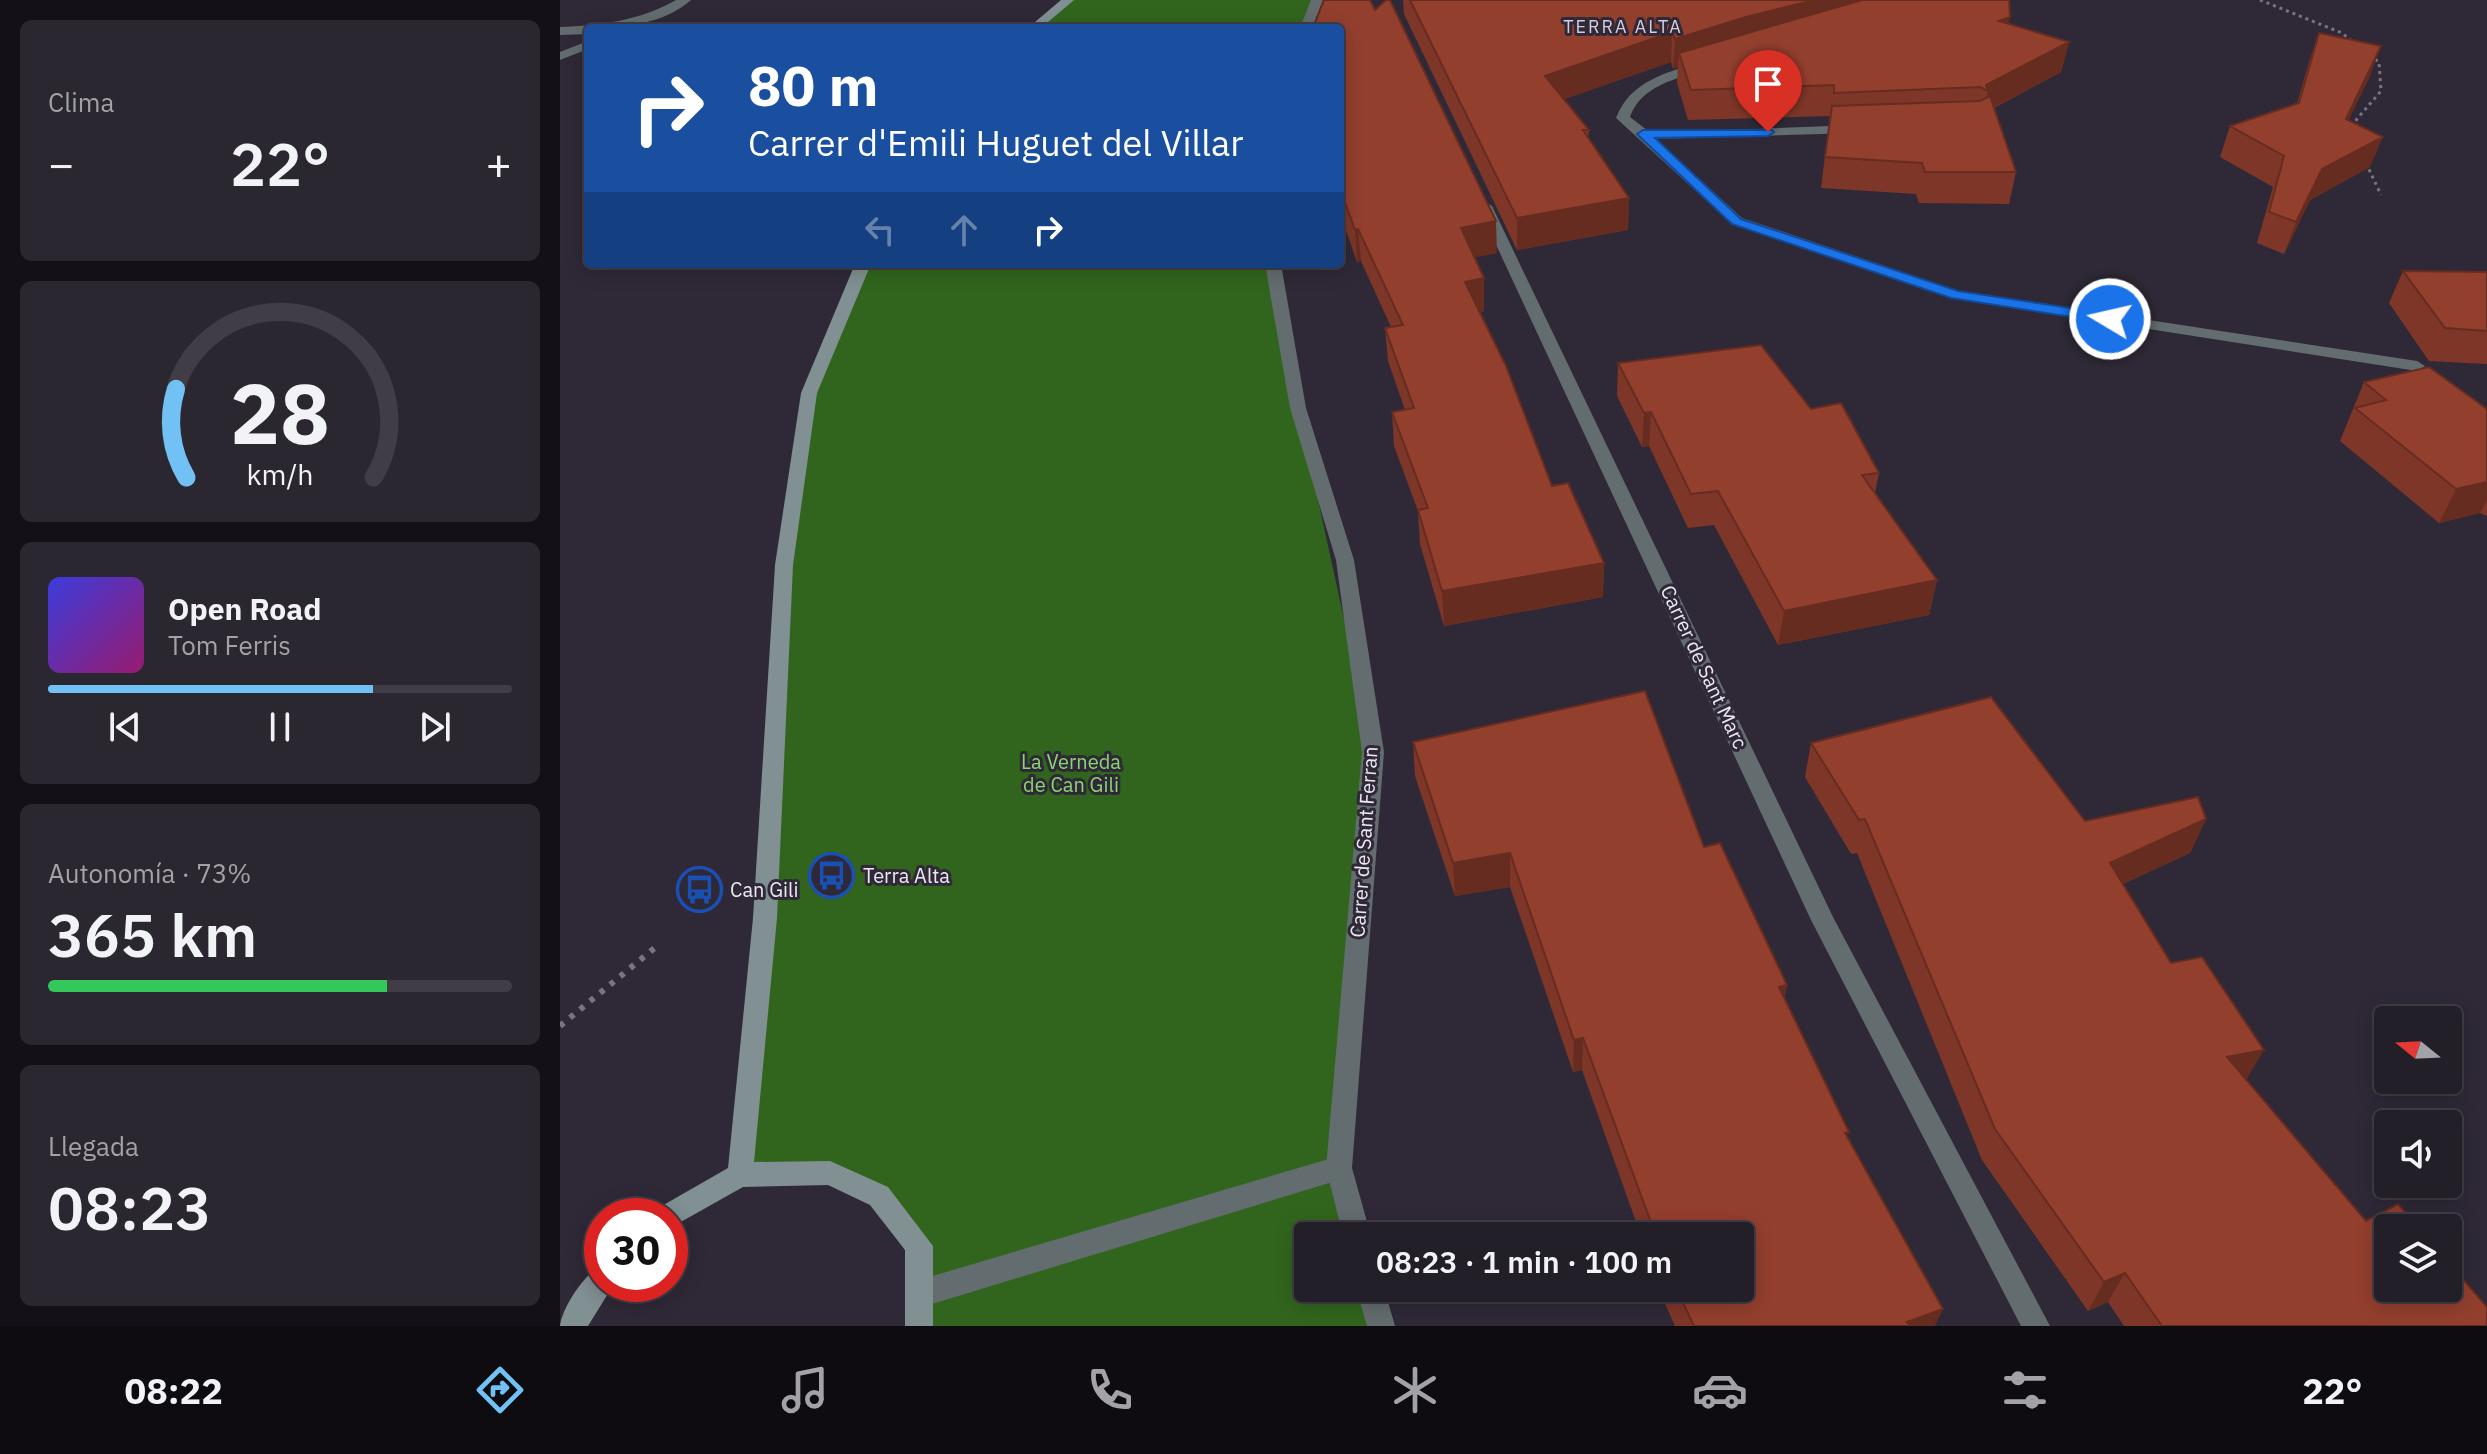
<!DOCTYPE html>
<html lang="es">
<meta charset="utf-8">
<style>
:root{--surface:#231f29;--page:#2b2731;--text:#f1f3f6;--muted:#a3a2a8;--line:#403d46;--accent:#71c1f5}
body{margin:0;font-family:"IBM Plex Sans",sans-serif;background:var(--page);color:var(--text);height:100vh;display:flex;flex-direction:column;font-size:30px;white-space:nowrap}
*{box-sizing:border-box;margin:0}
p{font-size:26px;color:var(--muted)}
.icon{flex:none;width:44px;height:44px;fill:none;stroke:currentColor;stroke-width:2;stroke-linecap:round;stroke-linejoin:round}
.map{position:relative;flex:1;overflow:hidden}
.side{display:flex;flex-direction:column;gap:20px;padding:20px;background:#131117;width:560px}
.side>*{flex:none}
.top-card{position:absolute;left:24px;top:24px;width:760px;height:244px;border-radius:8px;box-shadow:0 4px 20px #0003,0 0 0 2px var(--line);background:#1a4fa0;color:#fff;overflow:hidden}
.needle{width:52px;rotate:288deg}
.fabs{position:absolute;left:1814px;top:1006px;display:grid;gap:16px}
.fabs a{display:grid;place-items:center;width:88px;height:88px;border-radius:8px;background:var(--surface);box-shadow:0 4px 20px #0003,0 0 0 2px var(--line);font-size:40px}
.speed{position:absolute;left:24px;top:1198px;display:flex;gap:16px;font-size:40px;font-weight:700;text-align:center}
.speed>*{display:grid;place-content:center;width:104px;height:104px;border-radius:50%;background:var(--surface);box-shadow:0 4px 20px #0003,0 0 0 2px var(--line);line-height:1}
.speed .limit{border:12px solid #d22;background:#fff;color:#111}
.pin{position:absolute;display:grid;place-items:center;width:68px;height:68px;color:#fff;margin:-82px -34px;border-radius:50% 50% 50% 0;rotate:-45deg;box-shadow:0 0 8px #0007}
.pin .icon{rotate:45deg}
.me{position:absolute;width:88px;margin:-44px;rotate:279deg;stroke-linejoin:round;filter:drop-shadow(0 0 6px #0008)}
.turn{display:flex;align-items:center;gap:28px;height:168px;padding:0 32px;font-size:36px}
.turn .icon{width:104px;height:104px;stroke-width:2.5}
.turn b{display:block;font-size:56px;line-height:68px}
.lanes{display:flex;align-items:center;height:76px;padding:0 32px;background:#0003;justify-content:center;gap:40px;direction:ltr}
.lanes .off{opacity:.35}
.big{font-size:60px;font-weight:600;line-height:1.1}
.side .card{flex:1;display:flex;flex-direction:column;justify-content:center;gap:12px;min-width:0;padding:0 28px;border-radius:12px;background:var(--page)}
.side .dial{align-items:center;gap:0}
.dial svg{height:208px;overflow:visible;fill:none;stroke:var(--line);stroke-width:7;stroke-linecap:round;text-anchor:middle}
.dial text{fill:var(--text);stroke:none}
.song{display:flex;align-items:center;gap:24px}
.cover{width:96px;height:96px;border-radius:12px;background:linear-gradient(135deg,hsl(240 70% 55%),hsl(320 70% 35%))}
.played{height:8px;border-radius:4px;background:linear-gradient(90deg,var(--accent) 70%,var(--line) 70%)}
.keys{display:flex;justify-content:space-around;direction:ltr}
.heat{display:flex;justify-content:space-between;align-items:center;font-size:44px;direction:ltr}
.charge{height:12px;border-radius:6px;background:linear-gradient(90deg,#34c759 73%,var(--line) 0)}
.trip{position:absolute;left:734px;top:1222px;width:460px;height:80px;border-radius:8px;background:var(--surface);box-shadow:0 4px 20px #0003,0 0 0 2px var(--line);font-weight:600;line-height:80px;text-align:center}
.tabs{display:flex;height:128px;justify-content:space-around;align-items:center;background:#0e0c10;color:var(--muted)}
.tabs .icon{width:56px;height:56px}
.tabs .selected{color:var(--accent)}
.tabs b{font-size:36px;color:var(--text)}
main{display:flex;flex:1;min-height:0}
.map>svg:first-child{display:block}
.forest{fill:#31651d}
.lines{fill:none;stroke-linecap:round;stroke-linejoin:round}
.path-far1{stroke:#797480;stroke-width:3;stroke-dasharray:3 4;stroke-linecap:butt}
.path{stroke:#797480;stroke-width:6;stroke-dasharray:5 8;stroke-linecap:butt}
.lane{fill:#636c6e;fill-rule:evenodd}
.street{fill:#636c6e;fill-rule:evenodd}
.secondary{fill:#819093;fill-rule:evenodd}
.wall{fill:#7e3628}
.shaded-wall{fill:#672c20}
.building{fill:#933f2e;stroke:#672c20;stroke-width:2}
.route{fill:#1a73e8;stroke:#114b97;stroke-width:2}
.labels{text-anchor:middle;stroke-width:6;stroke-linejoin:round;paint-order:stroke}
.far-neighbourhood-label{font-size:18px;letter-spacing:2px;fill:#d3cbde;stroke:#2f2937}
.street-label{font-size:20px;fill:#ece8f2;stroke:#2f2937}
.park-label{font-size:20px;fill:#8bd474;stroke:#2f2937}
.poi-label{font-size:20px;fill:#ece8f2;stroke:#2f2937;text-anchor:start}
</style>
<main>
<section class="side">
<div class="card"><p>Clima</p>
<div class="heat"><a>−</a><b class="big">22°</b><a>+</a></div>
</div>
<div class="card dial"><svg viewBox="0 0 100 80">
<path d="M14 69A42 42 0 1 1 86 69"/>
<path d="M14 69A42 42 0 0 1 10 35" stroke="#71c1f5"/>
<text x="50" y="56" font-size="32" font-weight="700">28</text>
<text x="50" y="72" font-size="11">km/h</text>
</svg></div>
<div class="card">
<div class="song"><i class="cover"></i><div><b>Open Road</b><p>Tom Ferris</p></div></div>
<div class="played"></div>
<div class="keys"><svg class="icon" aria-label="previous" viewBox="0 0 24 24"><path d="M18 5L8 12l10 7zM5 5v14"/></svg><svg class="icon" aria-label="pause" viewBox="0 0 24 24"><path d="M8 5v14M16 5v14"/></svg><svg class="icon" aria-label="next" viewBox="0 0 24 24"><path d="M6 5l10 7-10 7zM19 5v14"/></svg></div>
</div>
<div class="card"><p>Autonomía · 73%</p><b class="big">365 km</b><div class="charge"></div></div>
<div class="card"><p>Llegada</p><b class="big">08:23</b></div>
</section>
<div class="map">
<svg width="1927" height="1326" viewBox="0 0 1927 1326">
<rect width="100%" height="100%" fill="#2f2937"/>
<path class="forest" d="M508 0H757L748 28H474Z
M303 264H713L738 408 813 752 779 1168 797 1236H748V1288H810L821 1326H359L358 1246 319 1196 270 1173 180 1175 224 565 249 393Z"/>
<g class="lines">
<path class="path-far1" d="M1700 0 1782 33 1793 42
M1791 126 1821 91 1819 62 1810 56
M1806 163 1821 195"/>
<path class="path" d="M0 1026 97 946"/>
<path class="lane" d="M779 1156 788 1159 792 1168 788 1177 779 1180 359 1308 349 1304 345 1294 349 1284 359 1280Z"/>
<path class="street" d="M116 0H131C104 24 64 28 28 28V34L0 35V27C39 26 82 20 116 0Z
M751 0H763L752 28H740Z
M28 41V49L0 60V52Z
M1142 62 1148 66 1146 69C1117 79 1081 85 1070 117L1087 130 1120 132 1295 125 1302 129 1295 133 1096 139 1182 218 1399 291 1857 361 1865 366 1857 371 1391 298 1172 224 1056 118C1070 81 1107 72 1142 62Z
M925 202 932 206 1273 917 1490 1326H1461L1251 920 918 206Z
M705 264H721L746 408 794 560 824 752 792 1168 811 1236H783L766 1168 802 752 776 560 730 408Z
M796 1288H824L835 1326H807Z"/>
<path class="secondary" d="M501 0H514L481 28H468Z
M295 264H311L257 393 233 565 217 918 194 1162 270 1161 328 1187 373 1246V1326H345V1250L310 1205 268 1185 183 1187 110 1228V1216H96L100 1207 168 1168 193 918 215 565 241 393Z
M42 1266V1284H54L28 1326H0C2 1308 25 1272 42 1266Z"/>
</g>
<path class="wall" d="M843 0H1449V24L1509 42 1501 72 1434 108 1456 172 1449 204 1359 203 1356 194 1261 188 1270 116 1128 120 1117 83 1118 67 1113 69 1111 62 1004 99 1029 130 1028 138 1069 198 1068 230 957 250 844 14Z
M780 28 937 253 914 257 924 278V311L919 312 992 486 1044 563 1043 597 884 626 860 544 858 511 834 446 832 412 845 410 828 361 825 328 831 327 801 261 797 262 780 213Z
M1759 33 1810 76 1788 120 1810 167 1750 200 1724 254 1697 243 1713 187 1660 157 1670 126 1737 104 1749 62Z
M1843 271 1927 272V364L1869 361 1829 303Z
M1058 363 1251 409 1319 473 1315 493 1377 580 1369 615 1218 645 1154 525 1128 528 1089 446 1082 447 1057 396Z
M1804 382 1927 409V516L1920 513 1879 523 1780 441Z
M853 742 1144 847 1227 985 1224 998 1375 1326H1115L1098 1288H1180V1236H1081L1022 1070 1013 1072 950 887 895 896 855 776Z
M1251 743 1525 821 1646 819 1630 853 1563 884 1611 963 1686 1080 1806 1221 1927 1326H1564L1548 1302 1528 1311 1422 1160 1297 853 1291 854 1245 777Z"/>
<path class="shaded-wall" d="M1254 0H1310L1119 53 1118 67 1113 69 1115 39 1186 17Z
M1450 17 1444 46 1439 21Z
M1112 32 1111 62 985 106V76Z
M1509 42 1501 72 1423 113 1428 91 1426 85Z
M1821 46 1810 76 1774 150 1786 119Z
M1823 137 1810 167 1750 200 1724 254 1736 222 1762 169Z
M1069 198 1068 230 957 250V218Z
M936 221 937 253 902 260 901 228Z
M798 229 801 261 797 262 795 230Z
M924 278V311L906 314 905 282Z
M1091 412 1089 446 1082 447 1084 413Z
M1927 482V500L1920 513 1879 523 1896 489Z
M1044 563 1043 597 884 626 882 591Z
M1377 580 1369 615 1218 645 1224 611Z
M1646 819 1630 853 1536 896 1550 863Z
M950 853V887L895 896 893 863Z
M1227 985 1221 1017 1219 987Z
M1023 1038 1022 1070 1013 1072 1014 1040Z
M1704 1050 1685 1082 1667 1057Z
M1565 1273 1548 1302 1528 1311 1544 1282Z
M1383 1309 1375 1326H1346L1347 1322Z"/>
<path class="building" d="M764 0H810L815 10 826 0H830L936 221 901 228 924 278 905 282 946 366 992 486 1008 483 1044 563 882 591 858 510 868 508 832 412 854 408 825 328 843 325 798 229 795 230 780 189V28H753Z
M850 0H1254L1186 17 1115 39 1112 32 985 76 1029 130H1023L1069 198 957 218Z
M1302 0H1449L1450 17 1439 21 1509 42 1426 85 1428 91 1420 87 1274 93V85L1131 90 1119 53Z
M1759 33 1821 46 1786 119 1823 137 1762 169 1736 222 1709 212 1724 156 1670 126 1739 103Z
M1430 96 1456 172H1365L1362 163 1265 157 1272 106 1420 101Z
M1843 271 1927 272V331L1885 328Z
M1201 345 1251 409 1281 403 1319 473 1302 475 1377 580 1224 611 1158 491 1131 494 1091 412 1084 413 1058 363Z
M1869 367 1927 409V482L1896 489 1795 408 1826 400 1804 382Z
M1085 691 1144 847 1160 843 1227 985 1219 987 1289 1132 1285 1133 1383 1309 1347 1322 1350 1326H1134L1116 1288H1180V1236H1096L1023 1038 1014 1040 950 853 893 863 853 742Z
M1431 697 1525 821 1638 797 1646 819 1550 863 1611 963 1642 957 1704 1050 1667 1057 1806 1221 1838 1204 1859 1228H1828V1288H1888V1262L1927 1307V1326H1602L1565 1273 1544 1282 1435 1129 1305 819 1299 820 1251 743Z"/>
<path class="route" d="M1083 130H1212L1214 132 1208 136 1095 138 1181 219 1398 291 1550 314 1557 319 1550 323 1391 298 1172 224 1079 136 1077 134Z"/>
<defs>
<symbol id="bus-ring" viewBox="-11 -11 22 22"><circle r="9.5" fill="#2f2937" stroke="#1a4fb4" stroke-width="1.5"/><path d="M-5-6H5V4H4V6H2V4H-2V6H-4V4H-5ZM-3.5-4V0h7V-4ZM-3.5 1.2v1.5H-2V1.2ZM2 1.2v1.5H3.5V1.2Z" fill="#1a4fb4"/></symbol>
</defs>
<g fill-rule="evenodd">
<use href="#bus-ring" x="246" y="850" width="51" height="51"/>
<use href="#bus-ring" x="114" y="864" width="51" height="51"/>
</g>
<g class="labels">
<g class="far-neighbourhood-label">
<text x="1063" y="33">TERRA ALTA</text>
</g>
<g class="street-label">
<text transform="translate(1144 667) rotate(65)" y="7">Carrer de Sant Marc</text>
<text transform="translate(804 842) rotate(-86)" y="7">Carrer de Sant Ferran</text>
</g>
<g class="park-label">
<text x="511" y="769">La Verneda<tspan x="511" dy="23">de Can Gili</tspan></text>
</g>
<g class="poi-label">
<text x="303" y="883">Terra Alta</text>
<text x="170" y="897">Can Gili</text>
</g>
</g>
</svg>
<div class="fabs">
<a><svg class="needle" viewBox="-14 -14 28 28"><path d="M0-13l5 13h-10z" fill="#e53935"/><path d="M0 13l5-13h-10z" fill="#a3a2a8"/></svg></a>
<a><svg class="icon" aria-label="sound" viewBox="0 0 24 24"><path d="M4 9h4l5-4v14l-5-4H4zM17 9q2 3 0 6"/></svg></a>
<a><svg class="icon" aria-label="layers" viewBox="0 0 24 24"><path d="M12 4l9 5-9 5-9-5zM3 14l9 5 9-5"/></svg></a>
</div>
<div class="speed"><div class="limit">30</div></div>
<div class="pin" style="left:1208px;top:132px;background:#d93025"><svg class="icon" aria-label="arrive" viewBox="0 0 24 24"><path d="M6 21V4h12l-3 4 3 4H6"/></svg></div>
<svg class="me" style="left:1550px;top:319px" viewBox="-20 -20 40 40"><circle r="17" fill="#1a73e8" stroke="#fff" stroke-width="3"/><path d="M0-11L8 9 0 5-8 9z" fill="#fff"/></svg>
<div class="trip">08:23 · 1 min · 100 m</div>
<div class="top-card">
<div class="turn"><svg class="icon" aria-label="right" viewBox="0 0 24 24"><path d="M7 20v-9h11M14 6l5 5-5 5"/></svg><div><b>80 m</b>Carrer d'Emili Huguet del Villar</div></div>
<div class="lanes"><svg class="icon off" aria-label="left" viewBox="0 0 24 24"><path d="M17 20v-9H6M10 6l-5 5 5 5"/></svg><svg class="icon off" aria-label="ahead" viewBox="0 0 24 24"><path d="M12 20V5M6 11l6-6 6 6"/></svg><svg class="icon" aria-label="right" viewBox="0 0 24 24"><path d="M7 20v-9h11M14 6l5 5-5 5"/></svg></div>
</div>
</div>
</main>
<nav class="tabs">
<b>08:22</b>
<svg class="icon selected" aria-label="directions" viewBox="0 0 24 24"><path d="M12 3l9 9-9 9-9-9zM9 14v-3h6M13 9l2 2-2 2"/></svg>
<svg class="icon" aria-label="music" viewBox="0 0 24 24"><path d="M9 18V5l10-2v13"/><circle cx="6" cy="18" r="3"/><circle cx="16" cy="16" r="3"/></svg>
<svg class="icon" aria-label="phone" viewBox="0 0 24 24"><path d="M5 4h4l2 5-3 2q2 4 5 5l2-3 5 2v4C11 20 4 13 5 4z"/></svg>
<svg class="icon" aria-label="climate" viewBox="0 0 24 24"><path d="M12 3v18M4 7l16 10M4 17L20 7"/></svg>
<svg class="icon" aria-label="car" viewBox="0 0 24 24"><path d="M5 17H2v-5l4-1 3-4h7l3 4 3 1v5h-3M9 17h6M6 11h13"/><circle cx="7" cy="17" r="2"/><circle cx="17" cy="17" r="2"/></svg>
<svg class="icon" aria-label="filters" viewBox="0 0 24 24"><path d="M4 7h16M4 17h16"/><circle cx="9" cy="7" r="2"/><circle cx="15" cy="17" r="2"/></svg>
<b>22°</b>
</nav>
